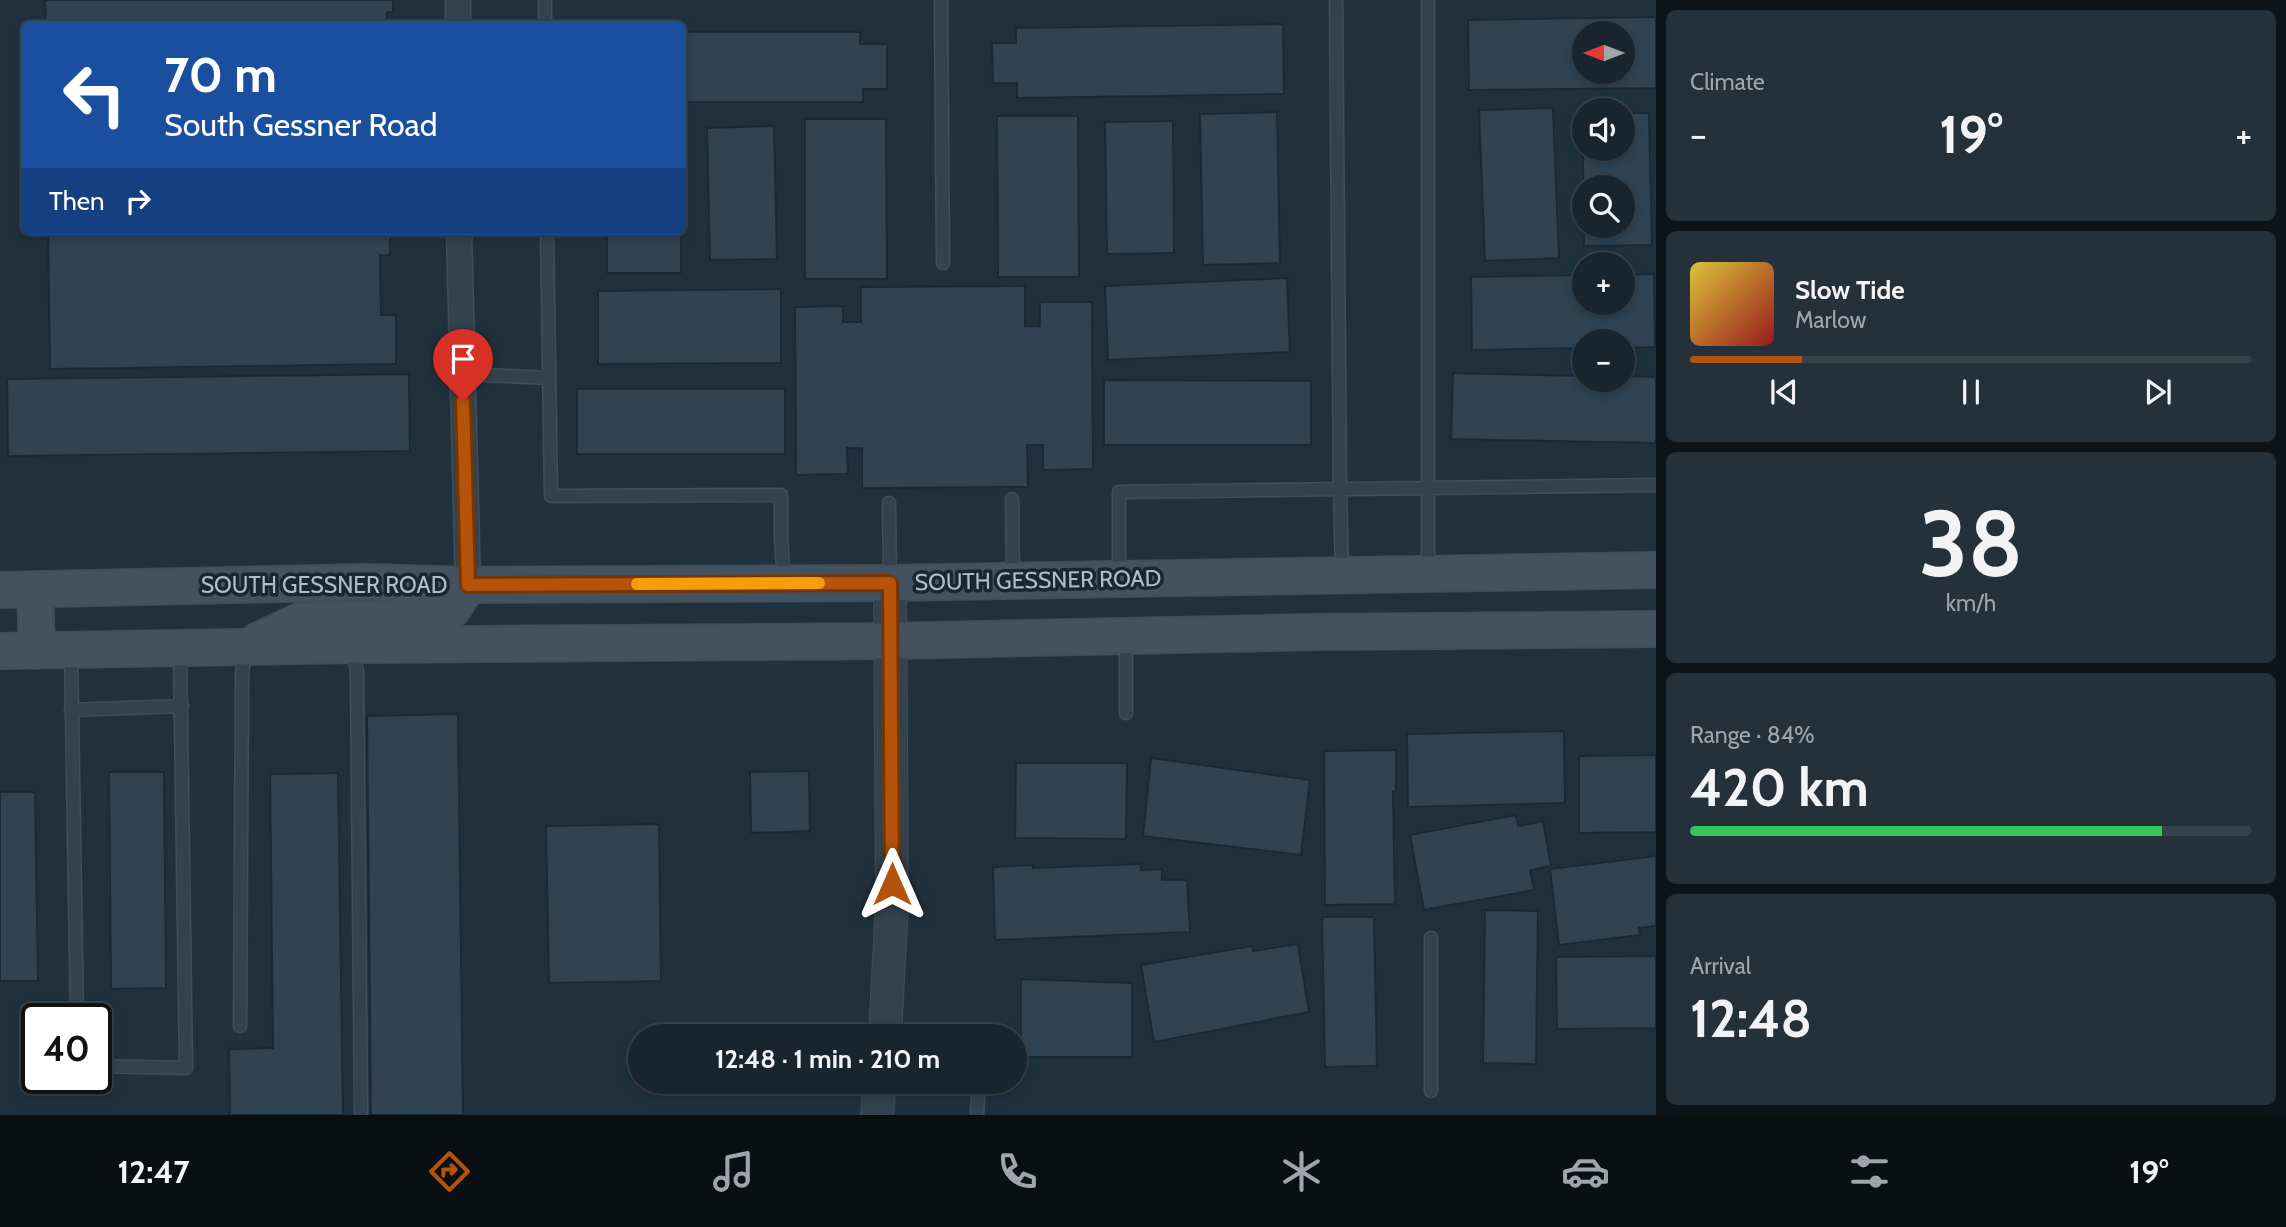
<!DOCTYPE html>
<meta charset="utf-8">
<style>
:root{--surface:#18252e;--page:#25313a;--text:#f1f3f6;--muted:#9fa5aa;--line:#36424a;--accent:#b45309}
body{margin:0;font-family:Cabin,sans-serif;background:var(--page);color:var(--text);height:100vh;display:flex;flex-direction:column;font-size:26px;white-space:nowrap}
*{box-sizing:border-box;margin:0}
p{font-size:23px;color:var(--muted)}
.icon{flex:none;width:38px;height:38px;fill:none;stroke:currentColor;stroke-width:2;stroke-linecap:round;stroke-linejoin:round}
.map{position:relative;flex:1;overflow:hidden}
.panel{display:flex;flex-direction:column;gap:10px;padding:10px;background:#0d1419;width:630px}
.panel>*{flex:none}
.banner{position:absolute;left:21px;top:21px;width:665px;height:214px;border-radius:10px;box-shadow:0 4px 10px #0003,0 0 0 2px var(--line);background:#1a4fa0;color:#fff;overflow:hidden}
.needle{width:46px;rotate:270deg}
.tools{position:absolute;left:1572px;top:21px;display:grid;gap:14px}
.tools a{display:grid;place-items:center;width:63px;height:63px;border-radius:50%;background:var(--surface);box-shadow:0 4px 10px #0003,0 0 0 2px var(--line);font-size:35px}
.speed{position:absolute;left:21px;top:1003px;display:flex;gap:14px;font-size:35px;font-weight:700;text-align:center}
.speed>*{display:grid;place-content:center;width:91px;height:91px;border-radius:50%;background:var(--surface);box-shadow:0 4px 10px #0003,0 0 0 2px var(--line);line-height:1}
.speed .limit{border:4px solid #111;border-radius:10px;background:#fff;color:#111}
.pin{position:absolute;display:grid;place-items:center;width:60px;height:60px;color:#fff;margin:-72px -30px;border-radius:50% 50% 50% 0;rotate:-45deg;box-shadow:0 0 7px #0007}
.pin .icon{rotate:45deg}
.me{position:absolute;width:77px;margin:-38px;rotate:0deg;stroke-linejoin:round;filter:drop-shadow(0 0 5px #0008)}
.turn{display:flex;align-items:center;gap:24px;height:147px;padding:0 28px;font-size:32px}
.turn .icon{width:91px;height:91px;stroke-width:2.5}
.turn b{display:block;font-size:49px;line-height:60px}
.then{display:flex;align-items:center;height:66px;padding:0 28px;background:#0003;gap:14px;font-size:26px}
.big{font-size:52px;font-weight:800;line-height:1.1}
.panel .card{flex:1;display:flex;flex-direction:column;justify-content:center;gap:10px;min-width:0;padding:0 24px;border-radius:10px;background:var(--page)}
.panel .dial{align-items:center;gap:0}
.dial b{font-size:91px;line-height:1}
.song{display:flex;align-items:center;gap:21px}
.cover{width:84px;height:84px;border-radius:10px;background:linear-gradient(135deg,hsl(50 70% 55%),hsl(0 70% 35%))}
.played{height:7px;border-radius:4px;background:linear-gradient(90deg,var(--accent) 20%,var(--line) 20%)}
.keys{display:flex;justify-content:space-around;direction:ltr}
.heat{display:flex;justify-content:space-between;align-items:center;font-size:38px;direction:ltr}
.charge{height:10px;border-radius:5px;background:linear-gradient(90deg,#34c759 84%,var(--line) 0)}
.trip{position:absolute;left:628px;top:1024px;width:399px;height:70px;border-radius:35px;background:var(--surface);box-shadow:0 4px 10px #0003,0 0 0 2px var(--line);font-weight:800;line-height:70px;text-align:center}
.menu{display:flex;height:112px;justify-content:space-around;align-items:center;background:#0a0f12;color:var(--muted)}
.menu .icon{width:49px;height:49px}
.menu .active{color:var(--accent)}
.menu b{font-size:32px;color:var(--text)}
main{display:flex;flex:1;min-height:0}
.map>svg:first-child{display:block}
.building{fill:#2f4352;stroke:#1c2934;stroke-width:2;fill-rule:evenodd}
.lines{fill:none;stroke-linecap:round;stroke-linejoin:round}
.service-casing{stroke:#404e59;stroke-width:15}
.minor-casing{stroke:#404e59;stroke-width:27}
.tertiary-casing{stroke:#404e59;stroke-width:34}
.secondary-casing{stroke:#404e59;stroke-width:38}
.service{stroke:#34424d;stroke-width:12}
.minor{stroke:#34424d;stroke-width:24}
.tertiary{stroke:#34424d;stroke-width:32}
.secondary{stroke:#425261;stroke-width:35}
.route-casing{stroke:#753606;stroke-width:18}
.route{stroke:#b45309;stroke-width:12}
.slow{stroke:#f59e0b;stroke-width:12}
.labels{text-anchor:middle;stroke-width:7;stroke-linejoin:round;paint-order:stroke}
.street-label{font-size:23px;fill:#b0bdc9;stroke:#1a2732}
</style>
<main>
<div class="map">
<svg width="1656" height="1115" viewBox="0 0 1656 1115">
<rect width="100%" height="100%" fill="#20313e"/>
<path class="building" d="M45 0H393V12H387V24H46Z
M1656 17V88L1469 90 1468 20ZM1584 33H1622V72H1584Z
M1283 24 1284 94 1017 98V83H993L992 43H1016V28Z
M682 32H860V44H887V89H863V102H682Z
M1553 108 1559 258 1485 261 1479 110Z
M1277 112 1280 263 1203 265 1200 114Z
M1622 113H1649L1652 245 1584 246V226H1622V187H1584V213L1582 114H1584V149H1622Z
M997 116H1078L1079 277H998Z
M805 119H886L887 279H805Z
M1173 121 1174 253 1107 254 1105 122Z
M774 126 777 259 710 260 707 128Z
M48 231H390V255H380L381 315H396V364L50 369Z
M607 231H681V273H607Z
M1654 274 1655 347 1622 348V341H1584V348L1472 350 1471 277 1584 275V303H1622V275Z
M1287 278 1290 352 1108 360 1105 286Z
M1025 286V326H1040V302H1092L1093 469 1043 470V445H1027L1028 487 862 488V448H847L848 474 796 475 795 307 843 306V322H861V287Z
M781 289V363L598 364V291Z
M1453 373 1584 376V380H1622V376L1656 377V443L1451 439Z
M409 374 410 451 8 456 7 379Z
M1104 380 1311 381V445H1104Z
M577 389H785V454H577Z
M458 714 463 1115H371L367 716Z
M1564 731 1565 803 1408 807 1407 734Z
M1396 750V791H1393L1395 904 1325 905 1324 751Z
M1656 755V832L1579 833V756Z
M1151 758 1310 780 1301 855 1143 836Z
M1016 763H1127L1126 839 1015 838Z
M809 771 810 831 751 833 750 772Z
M109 772H164L166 988 111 989Z
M338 773 343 1115H230L229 1049 273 1048 270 774Z
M0 792H35L38 981H0Z
M1516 815 1518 826 1543 821 1551 866 1530 870 1534 890 1424 910 1410 835Z
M659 824 661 981 549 983 546 826Z
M1656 856V926L1639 928 1640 935 1559 945 1550 869Z
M1141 864V870L1162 869V880H1187L1190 932 995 940 993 867 1033 865V868Z
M1485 910 1538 911 1536 1064 1483 1063Z
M1322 917H1374L1377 1066 1325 1067Z
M1298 944 1309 1012 1154 1042 1141 965 1252 946 1253 951Z
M1656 956V1028L1557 1029 1556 957Z
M1021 979 1132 983V1057H1021Z"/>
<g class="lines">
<defs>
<path id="service" d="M545 0V24
M941 0 943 263
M1336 0 1340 489 1342 574
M1428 0V570
M547 231 551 496 781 495V537L784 583
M463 374 549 378
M1012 499 1013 579
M889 503 890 579
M1119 578V492L1656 485
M1126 640V713
M353 647 357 673 361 1115
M71 651 77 1018
M71 710 182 706
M240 1026 242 676 245 647
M96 1066 186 1068 180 651
M1431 1091V938
M977 1115 978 1096"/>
<path id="minor" d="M458 0V24
M459 231 468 585"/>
<path id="tertiary" d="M885 1036 892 903 890 583
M877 1115 880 1082"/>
<path id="secondary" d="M0 590 367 582 468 585 890 583 1656 570
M35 590 37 651
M257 641 300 621 415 618 453 609 468 585
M0 651 353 645 890 641 1314 632 1656 629"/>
</defs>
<use href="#service" class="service-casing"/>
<use href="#minor" class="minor-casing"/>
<use href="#tertiary" class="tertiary-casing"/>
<use href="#secondary" class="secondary-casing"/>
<use href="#service" class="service"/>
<use href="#minor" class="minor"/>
<use href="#tertiary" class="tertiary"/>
<use href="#secondary" class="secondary"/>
</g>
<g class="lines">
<defs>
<path id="route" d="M463 401 468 585 890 583 892 884"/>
</defs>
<use href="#route" class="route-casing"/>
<use href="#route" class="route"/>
<path class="slow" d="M637 584 819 583"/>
</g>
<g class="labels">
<g class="street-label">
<text transform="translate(1038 580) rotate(-1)" y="8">SOUTH GESSNER ROAD</text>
<text x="324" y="593">SOUTH GESSNER ROAD</text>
</g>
</g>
</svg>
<div class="tools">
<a><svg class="needle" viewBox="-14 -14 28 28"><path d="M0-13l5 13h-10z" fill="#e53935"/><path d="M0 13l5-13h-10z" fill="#9fa5aa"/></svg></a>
<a><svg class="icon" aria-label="sound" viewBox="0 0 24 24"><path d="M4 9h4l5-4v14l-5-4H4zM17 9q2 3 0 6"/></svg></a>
<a><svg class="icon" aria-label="search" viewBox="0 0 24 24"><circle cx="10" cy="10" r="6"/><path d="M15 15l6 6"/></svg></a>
<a>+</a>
<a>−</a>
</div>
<div class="speed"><div class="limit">40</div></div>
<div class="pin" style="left:463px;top:401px;background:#d93025"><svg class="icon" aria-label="arrive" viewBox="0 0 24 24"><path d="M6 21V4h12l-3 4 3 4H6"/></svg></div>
<svg class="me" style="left:892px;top:884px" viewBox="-20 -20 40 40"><path d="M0-17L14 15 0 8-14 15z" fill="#b45309" stroke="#fff" stroke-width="4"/></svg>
<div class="trip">12:48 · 1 min · 210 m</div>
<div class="banner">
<div class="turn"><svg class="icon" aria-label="left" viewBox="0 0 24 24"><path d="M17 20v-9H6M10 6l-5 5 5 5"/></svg><div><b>70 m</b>South Gessner Road</div></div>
<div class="then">Then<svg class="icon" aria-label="right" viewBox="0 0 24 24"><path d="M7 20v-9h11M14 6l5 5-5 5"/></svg></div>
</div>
</div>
<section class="panel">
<div class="card"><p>Climate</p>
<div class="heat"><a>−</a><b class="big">19°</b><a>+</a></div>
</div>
<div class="card">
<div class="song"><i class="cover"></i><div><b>Slow Tide</b><p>Marlow</p></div></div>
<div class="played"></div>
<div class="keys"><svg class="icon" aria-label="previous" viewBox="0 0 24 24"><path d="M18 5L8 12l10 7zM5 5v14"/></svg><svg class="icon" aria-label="pause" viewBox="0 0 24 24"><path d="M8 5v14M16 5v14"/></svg><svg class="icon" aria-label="next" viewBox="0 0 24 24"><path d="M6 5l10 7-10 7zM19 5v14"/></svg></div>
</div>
<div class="card dial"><b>38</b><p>km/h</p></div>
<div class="card"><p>Range · 84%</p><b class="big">420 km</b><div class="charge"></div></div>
<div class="card"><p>Arrival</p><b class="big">12:48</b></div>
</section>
</main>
<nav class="menu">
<b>12:47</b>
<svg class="icon active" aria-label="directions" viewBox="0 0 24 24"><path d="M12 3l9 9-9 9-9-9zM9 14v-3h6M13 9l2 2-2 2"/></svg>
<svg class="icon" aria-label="music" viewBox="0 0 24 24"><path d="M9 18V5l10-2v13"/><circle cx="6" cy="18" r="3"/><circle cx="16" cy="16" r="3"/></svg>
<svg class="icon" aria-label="phone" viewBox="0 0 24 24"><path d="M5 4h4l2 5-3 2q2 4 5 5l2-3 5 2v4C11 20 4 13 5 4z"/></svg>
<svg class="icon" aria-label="climate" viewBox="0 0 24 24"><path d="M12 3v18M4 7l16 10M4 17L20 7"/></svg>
<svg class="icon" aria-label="car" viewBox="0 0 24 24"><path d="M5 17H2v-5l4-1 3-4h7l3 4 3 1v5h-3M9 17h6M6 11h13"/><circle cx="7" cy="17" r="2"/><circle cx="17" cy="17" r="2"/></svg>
<svg class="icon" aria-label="filters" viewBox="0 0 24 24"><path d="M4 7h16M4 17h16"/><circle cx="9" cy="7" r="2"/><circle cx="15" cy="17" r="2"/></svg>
<b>19°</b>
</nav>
